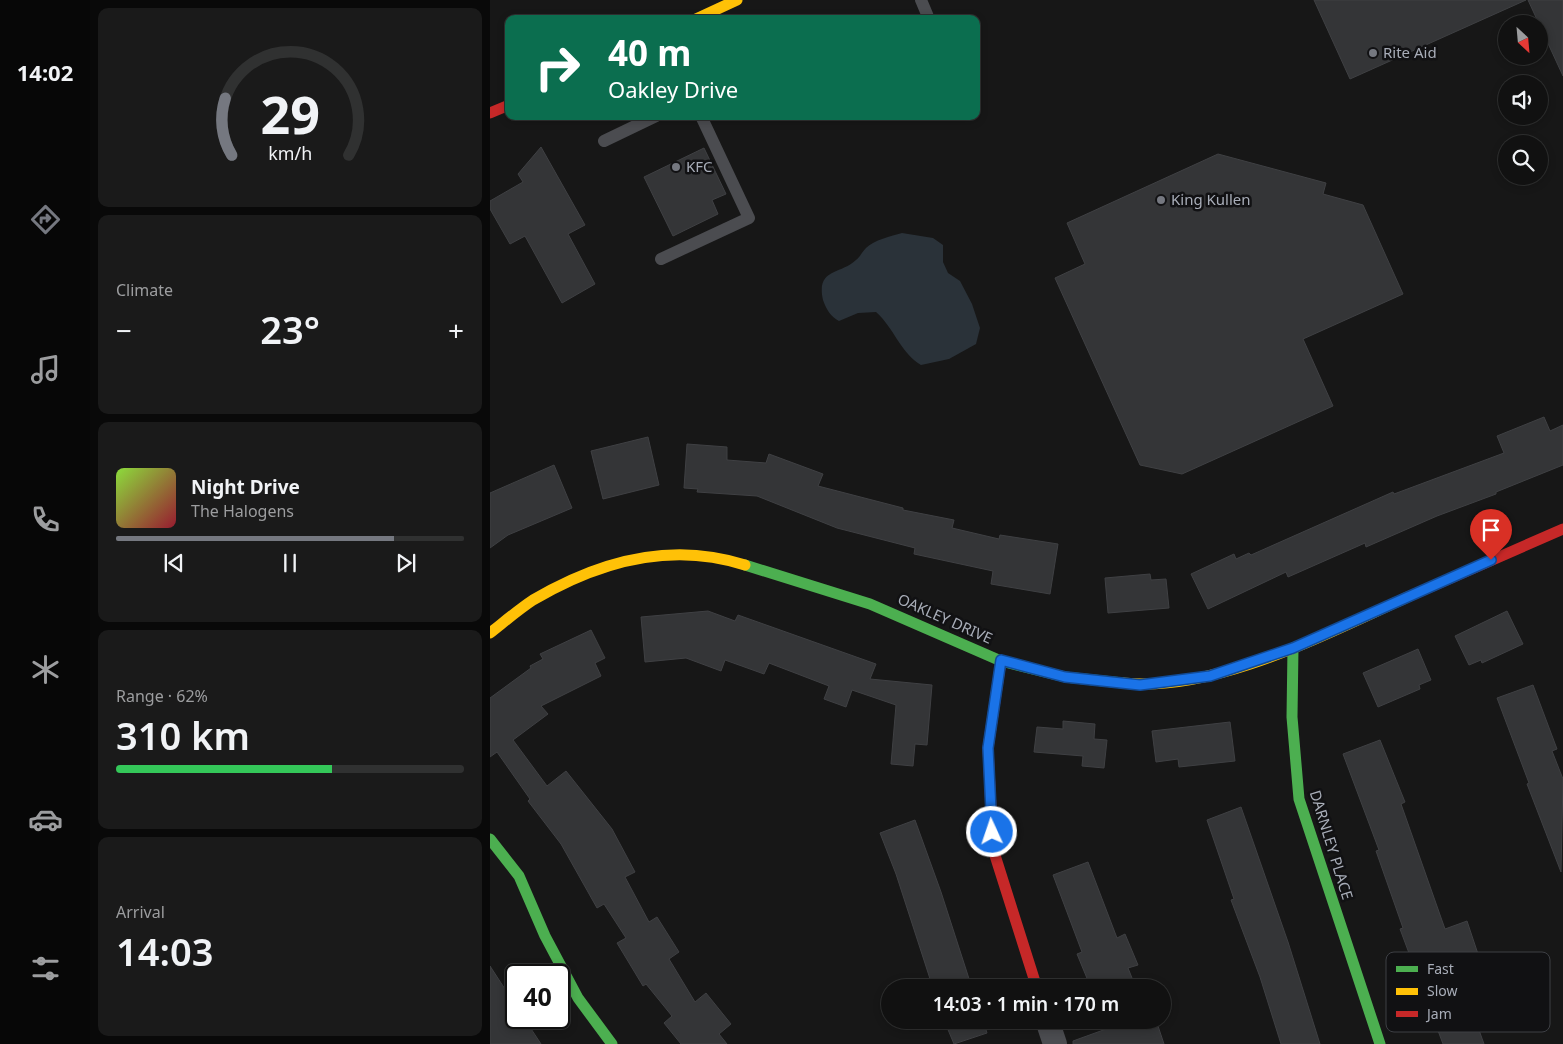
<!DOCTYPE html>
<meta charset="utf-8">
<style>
:root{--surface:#111;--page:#1a1a1a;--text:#f1f3f6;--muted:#9c9d9f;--line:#303131;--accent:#757880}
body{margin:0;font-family:"Noto Sans",sans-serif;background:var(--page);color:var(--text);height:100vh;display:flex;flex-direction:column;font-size:19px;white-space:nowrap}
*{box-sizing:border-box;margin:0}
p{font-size:16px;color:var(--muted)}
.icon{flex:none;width:28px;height:28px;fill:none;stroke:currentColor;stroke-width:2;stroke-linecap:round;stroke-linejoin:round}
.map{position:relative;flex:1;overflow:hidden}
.side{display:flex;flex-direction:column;gap:8px;padding:8px;background:#090909;width:400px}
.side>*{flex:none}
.guide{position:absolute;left:15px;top:15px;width:475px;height:105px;border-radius:10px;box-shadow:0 2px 8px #0003,0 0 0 1px var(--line);background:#0b6e4f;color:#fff;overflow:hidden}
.needle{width:32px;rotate:154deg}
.buttons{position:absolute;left:1008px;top:15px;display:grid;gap:10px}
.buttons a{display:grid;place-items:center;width:50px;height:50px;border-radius:50%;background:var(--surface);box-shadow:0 2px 8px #0003,0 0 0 1px var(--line);font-size:25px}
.speed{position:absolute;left:15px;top:964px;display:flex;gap:10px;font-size:25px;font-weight:700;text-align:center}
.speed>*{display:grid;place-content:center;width:65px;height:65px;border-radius:50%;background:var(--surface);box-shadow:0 2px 8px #0003,0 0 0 1px var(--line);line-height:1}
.speed .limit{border:2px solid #111;border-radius:8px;background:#fff;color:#111}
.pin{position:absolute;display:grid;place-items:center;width:42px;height:42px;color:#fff;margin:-51px -21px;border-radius:50% 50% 50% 0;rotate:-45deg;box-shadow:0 0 5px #0007}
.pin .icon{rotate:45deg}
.me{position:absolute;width:55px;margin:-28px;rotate:357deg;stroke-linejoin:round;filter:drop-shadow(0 0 4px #0008)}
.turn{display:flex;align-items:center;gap:18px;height:105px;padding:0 20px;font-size:22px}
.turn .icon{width:65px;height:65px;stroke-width:2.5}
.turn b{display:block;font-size:35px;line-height:42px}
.big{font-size:38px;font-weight:600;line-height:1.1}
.side .card{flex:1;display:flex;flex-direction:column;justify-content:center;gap:8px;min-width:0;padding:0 18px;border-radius:10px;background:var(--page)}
.side .dial{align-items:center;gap:0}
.dial svg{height:130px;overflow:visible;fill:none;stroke:var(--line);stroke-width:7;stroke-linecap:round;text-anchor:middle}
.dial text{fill:var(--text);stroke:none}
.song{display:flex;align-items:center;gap:15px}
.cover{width:60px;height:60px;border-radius:8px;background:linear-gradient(135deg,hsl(90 70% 55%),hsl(350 70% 35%))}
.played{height:5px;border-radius:2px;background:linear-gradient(90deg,var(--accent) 80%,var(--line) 80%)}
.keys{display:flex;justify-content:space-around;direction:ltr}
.heat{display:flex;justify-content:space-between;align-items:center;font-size:28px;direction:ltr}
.charge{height:8px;border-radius:4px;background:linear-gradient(90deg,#34c759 62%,var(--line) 0)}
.trip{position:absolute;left:391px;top:979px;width:290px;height:50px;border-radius:25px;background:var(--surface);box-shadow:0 2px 8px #0003,0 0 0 1px var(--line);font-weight:600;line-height:50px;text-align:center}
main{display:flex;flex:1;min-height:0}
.menu{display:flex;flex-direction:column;width:90px;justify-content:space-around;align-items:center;background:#070707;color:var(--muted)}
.menu .icon{width:35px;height:35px}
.menu .on{color:var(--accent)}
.menu b{font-size:22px;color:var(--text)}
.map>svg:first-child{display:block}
.water{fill:#2a3239}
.building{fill:#343537;stroke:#3f4043}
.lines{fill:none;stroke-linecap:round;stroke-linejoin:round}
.lane{stroke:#4b4c50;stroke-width:12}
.street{stroke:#4b4c50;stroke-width:24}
.fast{stroke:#4caf50;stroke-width:11}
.slow{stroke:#ffc107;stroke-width:11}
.jam{stroke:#c62828;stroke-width:11}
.route-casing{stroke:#114b97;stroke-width:12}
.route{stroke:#1a73e8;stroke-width:9}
.poi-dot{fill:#757880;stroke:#111113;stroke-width:2}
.labels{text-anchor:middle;stroke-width:5;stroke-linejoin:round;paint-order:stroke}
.poi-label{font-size:15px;fill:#a8adb8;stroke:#111113;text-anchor:start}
.street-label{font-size:15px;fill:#a8adb8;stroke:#111113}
.key{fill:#111113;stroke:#3e4045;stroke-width:1}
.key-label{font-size:14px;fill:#a8adb8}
</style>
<main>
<nav class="menu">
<b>14:02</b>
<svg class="icon on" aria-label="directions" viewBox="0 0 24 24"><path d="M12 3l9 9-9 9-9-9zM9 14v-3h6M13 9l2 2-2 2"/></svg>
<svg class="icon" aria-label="music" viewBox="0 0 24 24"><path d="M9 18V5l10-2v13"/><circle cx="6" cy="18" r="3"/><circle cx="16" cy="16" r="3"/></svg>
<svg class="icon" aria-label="phone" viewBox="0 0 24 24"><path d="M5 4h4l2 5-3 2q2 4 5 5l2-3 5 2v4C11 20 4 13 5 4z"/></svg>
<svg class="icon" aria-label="climate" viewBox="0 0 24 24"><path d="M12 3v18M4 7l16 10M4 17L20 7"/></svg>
<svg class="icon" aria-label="car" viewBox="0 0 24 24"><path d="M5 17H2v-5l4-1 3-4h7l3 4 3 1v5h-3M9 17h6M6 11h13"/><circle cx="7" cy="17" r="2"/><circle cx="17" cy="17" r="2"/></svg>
<svg class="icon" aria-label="filters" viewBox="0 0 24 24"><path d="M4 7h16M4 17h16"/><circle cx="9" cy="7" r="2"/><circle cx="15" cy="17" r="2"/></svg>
</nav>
<section class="side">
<div class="card dial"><svg viewBox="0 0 100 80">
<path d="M14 69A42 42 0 1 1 86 69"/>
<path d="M14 69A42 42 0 0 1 10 34" stroke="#757880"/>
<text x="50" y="56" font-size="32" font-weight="700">29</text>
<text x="50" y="72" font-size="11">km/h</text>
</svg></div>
<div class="card"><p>Climate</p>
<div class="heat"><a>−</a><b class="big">23°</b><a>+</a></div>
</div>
<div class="card">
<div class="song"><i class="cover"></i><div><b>Night Drive</b><p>The Halogens</p></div></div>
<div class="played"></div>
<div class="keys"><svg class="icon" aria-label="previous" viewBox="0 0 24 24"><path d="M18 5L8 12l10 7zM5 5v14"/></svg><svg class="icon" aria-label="pause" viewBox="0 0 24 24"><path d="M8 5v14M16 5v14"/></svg><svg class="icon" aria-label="next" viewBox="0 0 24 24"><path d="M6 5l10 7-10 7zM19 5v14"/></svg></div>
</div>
<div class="card"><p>Range · 62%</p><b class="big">310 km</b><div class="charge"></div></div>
<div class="card"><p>Arrival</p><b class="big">14:03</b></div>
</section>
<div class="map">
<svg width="1073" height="1044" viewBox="0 0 1073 1044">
<rect width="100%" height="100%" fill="#171717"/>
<path class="water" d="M412 233 443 238 453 245V262L458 273 470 281 482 304 490 328 486 344 459 359 431 365C410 352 404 328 386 312L368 313 349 321C341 317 336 309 333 300 326 268 350 275 366 260 370 257 372 252 376 248 384 240 401 236 412 233Z"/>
<path class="building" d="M824 0H1036L860 79Z
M1038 0H1073V76Z
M51 147 95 225 78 234 105 284 72 303 35 236 20 244 0 209V201L33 182 28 174Z
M214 148 236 194 222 200 228 214 183 236 154 177Z
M728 154 836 183 833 194 873 205 913 294 813 339 843 406 692 474 650 465 565 278 595 264 577 223Z
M1054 417 1060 431 1073 425V465L1006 492V494L947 516 876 547 875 543 798 577 796 572 718 609 701 574 744 554 746 559 759 553 761 555 903 492 904 494 1014 453 1007 436Z
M158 437 169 485 113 499 101 451Z
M197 444 237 447V460L276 463 279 454 333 474 328 486 413 508V510L464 520 462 528 509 539 510 535 568 544 560 594 501 584 503 571 424 554 425 548 347 528 267 496 207 492 208 489 194 488Z
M64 465 82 508 18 535 0 548V493Z
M660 574 661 580 676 579 679 608 618 613 615 578Z
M218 611 245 621 248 615 386 664 380 679 442 685 437 745 425 744 423 766 401 764 406 705 362 690 356 707 334 699 339 686 279 663 274 674 235 660 231 671 196 658 155 662 151 617Z
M1017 611 1033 644 992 663 991 660 979 665 965 636Z
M101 630 115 658 105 663 111 676 51 706 58 714 23 740 57 786 76 771 122 829 145 872 135 877 159 922 167 917 189 952 179 959 205 1002 216 993 241 1024 229 1034 237 1044H191L174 1023 182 1016 156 984 153 986 127 943 136 938 114 904 107 908 71 844 38 801 40 799 7 752 0 757V698L41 668 40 666 53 659 50 654Z
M928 649 941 680 929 685 930 689 888 707 873 673Z
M1043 685 1067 749 1062 751 1073 779 1071 872 1037 784 1039 783 1007 698Z
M573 721 605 724 604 739 617 740 614 768 592 766 593 756 544 752 547 727 573 729Z
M740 722 745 761 689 767 688 759 666 762 662 731Z
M890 740 915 802 911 804 955 929 977 921 988 954 980 957 987 975 971 980 994 1044H953L910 929 913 928 886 851 889 850 853 754Z
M751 807 798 942 830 1044H791L770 977 741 900 744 899 717 820Z
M425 820 451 892 482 988H443L406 874 390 833Z
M598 862 627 938 635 934 648 965 638 968 646 988H601L587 954 592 952 563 875Z
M0 966 26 1006V1018H34L51 1044H0Z
M454 1020H493L497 1033 464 1044Z
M641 1020H666L674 1044H583V1041Z"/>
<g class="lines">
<path class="lane" d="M431 0 439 19
M114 141 166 116
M171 259 259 218 211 116"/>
<path class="street" d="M557 1020 565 1044"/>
<path class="fast" d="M255 565 380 604 511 661 575 677 633 683
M803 648 802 717 809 799 890 1044
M0 839 29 876 55 936 88 998 122 1044"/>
<path class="slow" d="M206 19 247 0
M0 633C14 622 28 610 43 600 109 561 181 541 255 565
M633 683C725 693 837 633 920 596"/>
<path class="jam" d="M0 113 19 105
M920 596 1073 529
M511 661 498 748 503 849 547 988"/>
</g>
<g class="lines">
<defs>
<path id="route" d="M502 832 498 748 511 660 575 677 650 685 720 676 803 648 1001 560"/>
</defs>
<use href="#route" class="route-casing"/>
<use href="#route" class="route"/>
</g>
<g class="poi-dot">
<circle cx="883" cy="53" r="5"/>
<circle cx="186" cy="167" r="5"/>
<circle cx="671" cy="200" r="5"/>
</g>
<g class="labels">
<g class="poi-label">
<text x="893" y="58">Rite Aid</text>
<text x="196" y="172">KFC</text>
<text x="681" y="205">King Kullen</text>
</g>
<g class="street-label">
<text transform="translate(455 619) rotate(24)" y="5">OAKLEY DRIVE</text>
<text transform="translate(841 845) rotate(73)" y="5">DARNLEY PLACE</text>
</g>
</g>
<rect x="896" y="952" width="164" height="80" rx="8" class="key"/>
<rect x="906" y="966" width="22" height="6" fill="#4caf50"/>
<rect x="906" y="988" width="22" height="7" fill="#ffc107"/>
<rect x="906" y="1011" width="22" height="6" fill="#c62828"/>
<g class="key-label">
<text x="937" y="974">Fast</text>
<text x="937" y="996">Slow</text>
<text x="937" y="1019">Jam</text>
</g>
</svg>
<div class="buttons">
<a><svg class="needle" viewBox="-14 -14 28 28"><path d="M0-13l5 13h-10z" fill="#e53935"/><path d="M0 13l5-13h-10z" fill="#9c9d9f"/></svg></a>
<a><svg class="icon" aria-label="sound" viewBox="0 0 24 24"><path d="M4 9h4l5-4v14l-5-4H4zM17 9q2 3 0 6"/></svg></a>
<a><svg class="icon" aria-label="search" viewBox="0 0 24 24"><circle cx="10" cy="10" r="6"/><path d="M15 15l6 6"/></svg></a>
</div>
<div class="speed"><div class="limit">40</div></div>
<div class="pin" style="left:1001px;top:560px;background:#d93025"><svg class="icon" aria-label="arrive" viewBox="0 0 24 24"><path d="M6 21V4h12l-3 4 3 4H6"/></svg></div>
<svg class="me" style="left:502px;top:832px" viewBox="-20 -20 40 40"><circle r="17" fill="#1a73e8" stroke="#fff" stroke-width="3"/><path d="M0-11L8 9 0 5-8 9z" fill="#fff"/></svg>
<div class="trip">14:03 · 1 min · 170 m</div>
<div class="guide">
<div class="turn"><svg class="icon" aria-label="right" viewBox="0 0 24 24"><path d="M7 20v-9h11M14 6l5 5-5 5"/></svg><div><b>40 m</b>Oakley Drive</div></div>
</div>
</div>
</main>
